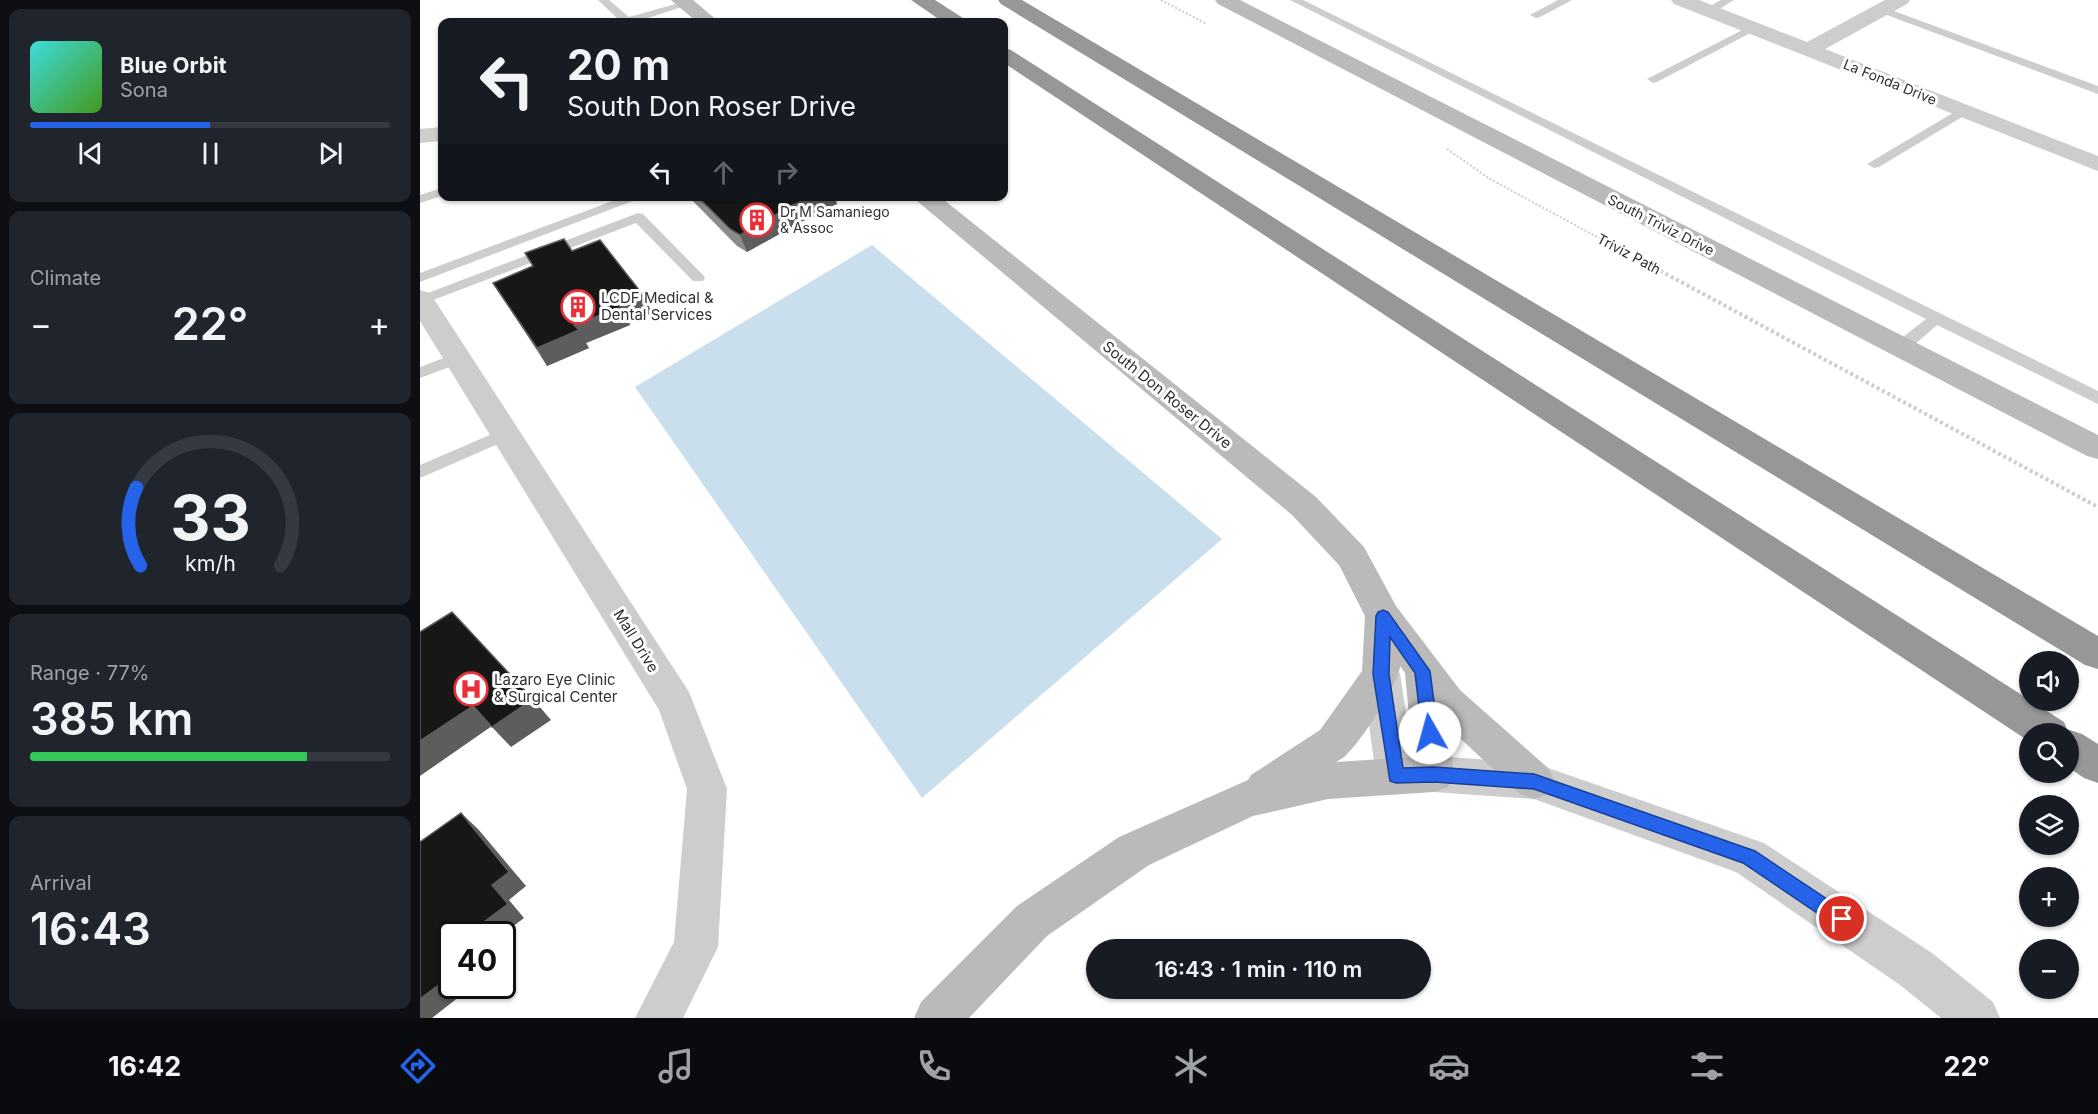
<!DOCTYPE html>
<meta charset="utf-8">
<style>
:root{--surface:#171b24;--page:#20242c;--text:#f1f3f6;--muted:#9ea1a6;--line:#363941;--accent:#2563eb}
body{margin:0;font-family:Inter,sans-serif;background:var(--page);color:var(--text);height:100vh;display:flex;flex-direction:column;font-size:22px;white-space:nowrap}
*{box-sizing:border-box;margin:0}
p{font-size:20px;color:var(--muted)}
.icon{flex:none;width:33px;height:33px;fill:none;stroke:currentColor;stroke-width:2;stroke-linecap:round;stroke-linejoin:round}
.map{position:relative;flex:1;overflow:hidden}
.details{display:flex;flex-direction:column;gap:9px;padding:9px;background:#0d0f14;width:420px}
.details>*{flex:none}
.guide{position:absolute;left:18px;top:18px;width:570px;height:183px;border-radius:12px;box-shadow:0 2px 4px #0004;background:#171b24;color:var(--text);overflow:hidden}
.tools{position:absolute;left:1599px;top:651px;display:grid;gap:12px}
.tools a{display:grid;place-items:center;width:60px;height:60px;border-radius:50%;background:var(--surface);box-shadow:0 2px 4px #0004;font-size:30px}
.speed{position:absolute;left:18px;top:921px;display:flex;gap:12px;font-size:30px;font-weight:700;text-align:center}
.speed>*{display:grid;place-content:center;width:78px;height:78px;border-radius:50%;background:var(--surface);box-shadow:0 2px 4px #0004;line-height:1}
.speed .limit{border:3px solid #111;border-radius:9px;background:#fff;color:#111}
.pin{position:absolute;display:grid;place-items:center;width:51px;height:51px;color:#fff;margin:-26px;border:3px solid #fff;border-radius:50%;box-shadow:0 2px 6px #0007}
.me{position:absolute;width:66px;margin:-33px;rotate:353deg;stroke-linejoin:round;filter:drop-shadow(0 0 4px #0008)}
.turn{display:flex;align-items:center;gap:21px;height:126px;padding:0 30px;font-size:27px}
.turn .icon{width:78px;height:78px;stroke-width:2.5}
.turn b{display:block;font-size:42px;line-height:51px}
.lanes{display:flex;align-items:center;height:57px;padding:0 30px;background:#0003;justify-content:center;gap:30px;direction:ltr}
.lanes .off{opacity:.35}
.big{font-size:45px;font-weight:600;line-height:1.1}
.details .widget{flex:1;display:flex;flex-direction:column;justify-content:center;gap:9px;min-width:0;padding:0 21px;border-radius:12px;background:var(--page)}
.details .dial{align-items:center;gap:0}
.dial svg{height:156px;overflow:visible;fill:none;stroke:var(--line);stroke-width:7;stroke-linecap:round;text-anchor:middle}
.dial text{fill:var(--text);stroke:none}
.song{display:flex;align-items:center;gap:18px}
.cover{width:72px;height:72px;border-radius:9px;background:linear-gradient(135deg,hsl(180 70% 55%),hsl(100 70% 35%))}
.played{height:6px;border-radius:3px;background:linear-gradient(90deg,var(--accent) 50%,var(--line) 50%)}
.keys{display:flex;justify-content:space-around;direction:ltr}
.heat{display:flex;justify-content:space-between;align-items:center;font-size:33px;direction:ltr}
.charge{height:9px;border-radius:4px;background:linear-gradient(90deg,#34c759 77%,var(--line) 0)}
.trip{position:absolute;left:666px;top:939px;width:345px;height:60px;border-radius:30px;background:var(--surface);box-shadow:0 2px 4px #0004;font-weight:600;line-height:60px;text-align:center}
.dock{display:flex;height:96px;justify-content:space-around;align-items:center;background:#090b0e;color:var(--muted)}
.dock .icon{width:42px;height:42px}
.dock .active{color:var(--accent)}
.dock b{font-size:27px;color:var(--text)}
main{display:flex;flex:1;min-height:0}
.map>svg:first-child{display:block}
.water{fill:#cadfed}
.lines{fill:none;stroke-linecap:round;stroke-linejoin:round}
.path-far1{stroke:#cdcdcd;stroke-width:2;stroke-dasharray:2 2;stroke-linecap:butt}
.path{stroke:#cdcdcd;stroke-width:4;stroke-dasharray:3 3;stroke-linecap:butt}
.lane{fill:#cdcdcd;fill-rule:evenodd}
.street{fill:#cdcdcd;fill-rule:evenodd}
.secondary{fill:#bababa;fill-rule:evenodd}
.highway{fill:#979797;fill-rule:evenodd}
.wall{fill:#8b8b8b}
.shaded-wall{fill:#5d5d5d}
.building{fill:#171717;stroke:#5d5d5d;stroke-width:1.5}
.route{fill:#2563eb;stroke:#184099;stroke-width:1.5}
.labels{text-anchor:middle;stroke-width:6;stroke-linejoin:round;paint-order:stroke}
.far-street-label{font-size:14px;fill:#303030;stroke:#fff}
.far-poi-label{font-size:14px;fill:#303030;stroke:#fff;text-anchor:start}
.poi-label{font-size:15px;fill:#303030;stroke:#fff;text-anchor:start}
.street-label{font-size:15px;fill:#303030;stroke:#fff}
</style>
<main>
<section class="details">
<div class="widget">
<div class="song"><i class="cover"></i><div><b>Blue Orbit</b><p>Sona</p></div></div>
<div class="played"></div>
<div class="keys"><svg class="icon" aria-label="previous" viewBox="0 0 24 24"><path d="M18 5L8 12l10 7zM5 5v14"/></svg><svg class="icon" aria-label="pause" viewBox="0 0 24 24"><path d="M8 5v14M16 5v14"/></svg><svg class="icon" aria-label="next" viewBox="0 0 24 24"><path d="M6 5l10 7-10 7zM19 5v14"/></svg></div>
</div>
<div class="widget"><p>Climate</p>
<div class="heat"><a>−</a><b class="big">22°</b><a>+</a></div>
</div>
<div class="widget dial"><svg viewBox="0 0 100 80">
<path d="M14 69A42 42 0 1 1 86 69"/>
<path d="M14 69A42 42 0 0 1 12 29" stroke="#2563eb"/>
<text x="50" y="56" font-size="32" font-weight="700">33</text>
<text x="50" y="72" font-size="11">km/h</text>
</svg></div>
<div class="widget"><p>Range · 77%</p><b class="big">385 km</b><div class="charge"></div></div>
<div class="widget"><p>Arrival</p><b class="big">16:43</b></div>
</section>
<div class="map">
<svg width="1678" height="1018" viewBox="0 0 1678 1018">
<rect width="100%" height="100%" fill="#fff"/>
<path class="water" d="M452 245 802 539 502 798 215 387Z"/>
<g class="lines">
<path class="path-far1" d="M741 0 787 24
M1027 149 1070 179 1201 250"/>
<path class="path" d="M1198 248 1678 507"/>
<path class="lane" d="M178 0H189L209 17 266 1 271 4 216 22H201Z
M870 0H883L1678 391V404L1517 325 1486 352H1474L1472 348 1474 344 1506 319Z
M1138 0H1152L1120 17 1116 18 1110 15Z
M1301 0H1314L1293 13H1285V9Z
M1463 7 1678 86V94L1459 12 1458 10Z
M1332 25 1336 26V30L1237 82 1233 83 1227 79Z
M1543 107 1547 108 1549 111 1547 114 1459 167 1454 168 1447 164Z
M22 188V196L0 203V195Z
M206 196H226L0 282V273Z
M218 213 223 214 283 275 285 278 283 281H273L216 223 0 305V296Z
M37 353 45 358 43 362 0 378V367Z
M86 428 92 430 94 434 92 438 0 478V465Z"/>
<path class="street" d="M1251 0H1279L1387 42 1465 0H1490L1487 4 1405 49 1678 156V171L1254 4Z
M22 127V141L0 143V129Z
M0 290 10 293 269 692 307 789 298 947 263 1018H215L254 942 267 789 239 710 0 321Z
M961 658 974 663 980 674 995 771 1000 761 1014 756 1114 763 1344 843 1512 953 1573 1002 1580 1018H1521L1480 985 1316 872 1114 799 1014 792 1000 787 995 777 990 789 976 794 962 789 956 776 942 674 948 663Z"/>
<path class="secondary" d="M251 0H273L299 22H277Z
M795 0H820L1678 435V459L1667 456 798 4Z
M491 196H519L896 497 944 547 976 606 1040 690 1128 768 1134 781 1128 794 1114 799 1100 794 1028 727 1034 774 1028 787 1014 792 908 799 833 816 729 865 627 936 549 1018H494L501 1002 597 906 699 837 828 780 831 775 900 730 942 671 945 616 919 565 872 515ZM980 666 985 673 993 757 916 762C919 760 924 758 927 754 941 742 979 683 980 666Z"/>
<path class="highway" d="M491 0H515L543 18 546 22H523Z
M578 0H602L1678 636V669L1665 665 581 4Z
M584 48 591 50 1644 722 1647 729 1662 734 1678 744V783L1664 778 1648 767V734H1610V742L584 63Z"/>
</g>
<path class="wall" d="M268 196H419L420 199 416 201 417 204 395 213 396 216 372 225V227L327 252 317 246Z
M152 251 223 295 232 313 209 322 210 325 166 343 169 348 127 366 73 283Z"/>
<path class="shaded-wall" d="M387 196H419L420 199 416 201 417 204 395 213 396 216 372 225V227L327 252 320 235 365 208Z
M223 295 232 313 209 322 210 325 166 343 169 348 127 366 117 348 154 325 199 304Z
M113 699 131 720 91 747 72 727Z
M53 706 72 726 0 776V741Z
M41 813 58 829 106 886 89 900 104 918 82 935 57 934 53 930 72 885Z
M32 975V986H53L12 1018H0V999Z"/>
<path class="building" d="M277 196H387L390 198 365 208 366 209 320 235 310 229Z
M144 239 152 251 180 240 223 295 199 304 201 307 154 325 159 330 117 348 73 283 113 266 105 253Z
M32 612 113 699 72 727 53 706 0 741V632Z
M41 813 89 872 72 885 88 904 53 930 57 934H32V975L0 999V842Z"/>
<path class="route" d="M963 610 968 612 1010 671 1018 733 1015 738 1010 740 1004 738 1002 733 995 673 970 637 969 674 983 768 1014 767 1114 774 1335 851 1428 913 1431 919 1428 925 1422 928 1415 925 1323 863 1114 789 1014 782 976 783 970 781 953 674 956 616 958 612Z"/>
<defs>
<symbol id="building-ring" viewBox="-11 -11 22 22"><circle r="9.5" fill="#fff" stroke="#e9303a" stroke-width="1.5"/><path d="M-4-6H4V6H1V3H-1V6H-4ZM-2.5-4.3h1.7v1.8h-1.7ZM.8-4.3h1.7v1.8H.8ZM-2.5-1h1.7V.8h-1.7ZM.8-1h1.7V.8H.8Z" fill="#e9303a"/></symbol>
<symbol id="hospital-ring" viewBox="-11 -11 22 22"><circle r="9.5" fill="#fff" stroke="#e9303a" stroke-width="1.5"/><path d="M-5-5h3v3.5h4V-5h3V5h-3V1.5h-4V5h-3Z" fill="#e9303a"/></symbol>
</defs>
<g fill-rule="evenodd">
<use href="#building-ring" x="318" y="201" width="38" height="38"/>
<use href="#building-ring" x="139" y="288" width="38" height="38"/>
<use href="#hospital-ring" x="32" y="670" width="38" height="38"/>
</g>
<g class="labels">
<g class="far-street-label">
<text transform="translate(1470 82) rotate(22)" y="5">La Fonda Drive</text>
<text transform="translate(1241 225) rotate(27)" y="5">South Triviz Drive</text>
<text transform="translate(1209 254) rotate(28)" y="5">Triviz Path</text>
</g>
<g class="far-poi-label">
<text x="360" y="217">Dr M Samaniego<tspan x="360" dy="16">&amp; Assoc</tspan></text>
</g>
<g class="poi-label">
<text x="181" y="303">LCDF Medical &amp;<tspan x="181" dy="17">Dental Services</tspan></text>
<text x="74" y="685">Lazaro Eye Clinic<tspan x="74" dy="17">&amp; Surgical Center</tspan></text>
</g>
<g class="street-label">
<text transform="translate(747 395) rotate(39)" y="5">South Don Roser Drive</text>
<text transform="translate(216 641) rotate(58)" y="5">Mall Drive</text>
</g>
</g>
</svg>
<div class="tools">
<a><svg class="icon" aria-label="sound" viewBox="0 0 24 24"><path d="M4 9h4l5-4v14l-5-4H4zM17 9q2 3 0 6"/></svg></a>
<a><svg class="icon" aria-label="search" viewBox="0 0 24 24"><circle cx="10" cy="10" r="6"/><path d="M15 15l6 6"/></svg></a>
<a><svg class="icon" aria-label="layers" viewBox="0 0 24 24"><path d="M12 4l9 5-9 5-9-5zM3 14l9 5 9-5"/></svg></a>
<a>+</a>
<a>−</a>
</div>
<div class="speed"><div class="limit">40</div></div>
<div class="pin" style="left:1422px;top:919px;background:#d93025"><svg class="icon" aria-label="arrive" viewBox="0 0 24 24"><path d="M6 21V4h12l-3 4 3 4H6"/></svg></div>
<svg class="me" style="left:1010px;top:733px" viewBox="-20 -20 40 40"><circle r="19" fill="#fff"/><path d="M0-13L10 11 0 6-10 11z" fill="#2563eb"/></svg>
<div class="trip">16:43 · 1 min · 110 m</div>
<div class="guide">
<div class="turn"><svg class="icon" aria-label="left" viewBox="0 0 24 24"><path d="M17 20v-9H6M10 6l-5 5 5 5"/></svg><div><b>20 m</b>South Don Roser Drive</div></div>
<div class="lanes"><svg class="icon" aria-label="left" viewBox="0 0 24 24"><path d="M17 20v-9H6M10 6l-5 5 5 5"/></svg><svg class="icon off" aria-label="ahead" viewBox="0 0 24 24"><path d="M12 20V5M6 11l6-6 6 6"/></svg><svg class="icon off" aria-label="right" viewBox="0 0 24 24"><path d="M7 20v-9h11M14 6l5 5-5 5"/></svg></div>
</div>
</div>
</main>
<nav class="dock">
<b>16:42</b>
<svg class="icon active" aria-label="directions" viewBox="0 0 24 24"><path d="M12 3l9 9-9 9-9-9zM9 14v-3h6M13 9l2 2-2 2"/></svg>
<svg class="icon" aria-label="music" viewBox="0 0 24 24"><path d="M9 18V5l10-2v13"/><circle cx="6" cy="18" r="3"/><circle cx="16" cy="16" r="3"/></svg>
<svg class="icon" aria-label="phone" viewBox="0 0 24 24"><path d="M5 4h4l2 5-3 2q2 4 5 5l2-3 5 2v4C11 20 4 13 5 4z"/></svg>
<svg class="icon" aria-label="climate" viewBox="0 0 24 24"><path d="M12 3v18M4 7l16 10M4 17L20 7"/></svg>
<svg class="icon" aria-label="car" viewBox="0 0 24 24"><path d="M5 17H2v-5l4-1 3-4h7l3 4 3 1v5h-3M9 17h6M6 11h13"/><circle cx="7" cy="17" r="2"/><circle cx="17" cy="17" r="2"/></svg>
<svg class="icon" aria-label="filters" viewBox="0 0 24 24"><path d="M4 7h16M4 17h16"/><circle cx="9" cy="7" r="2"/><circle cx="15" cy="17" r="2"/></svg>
<b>22°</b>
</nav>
